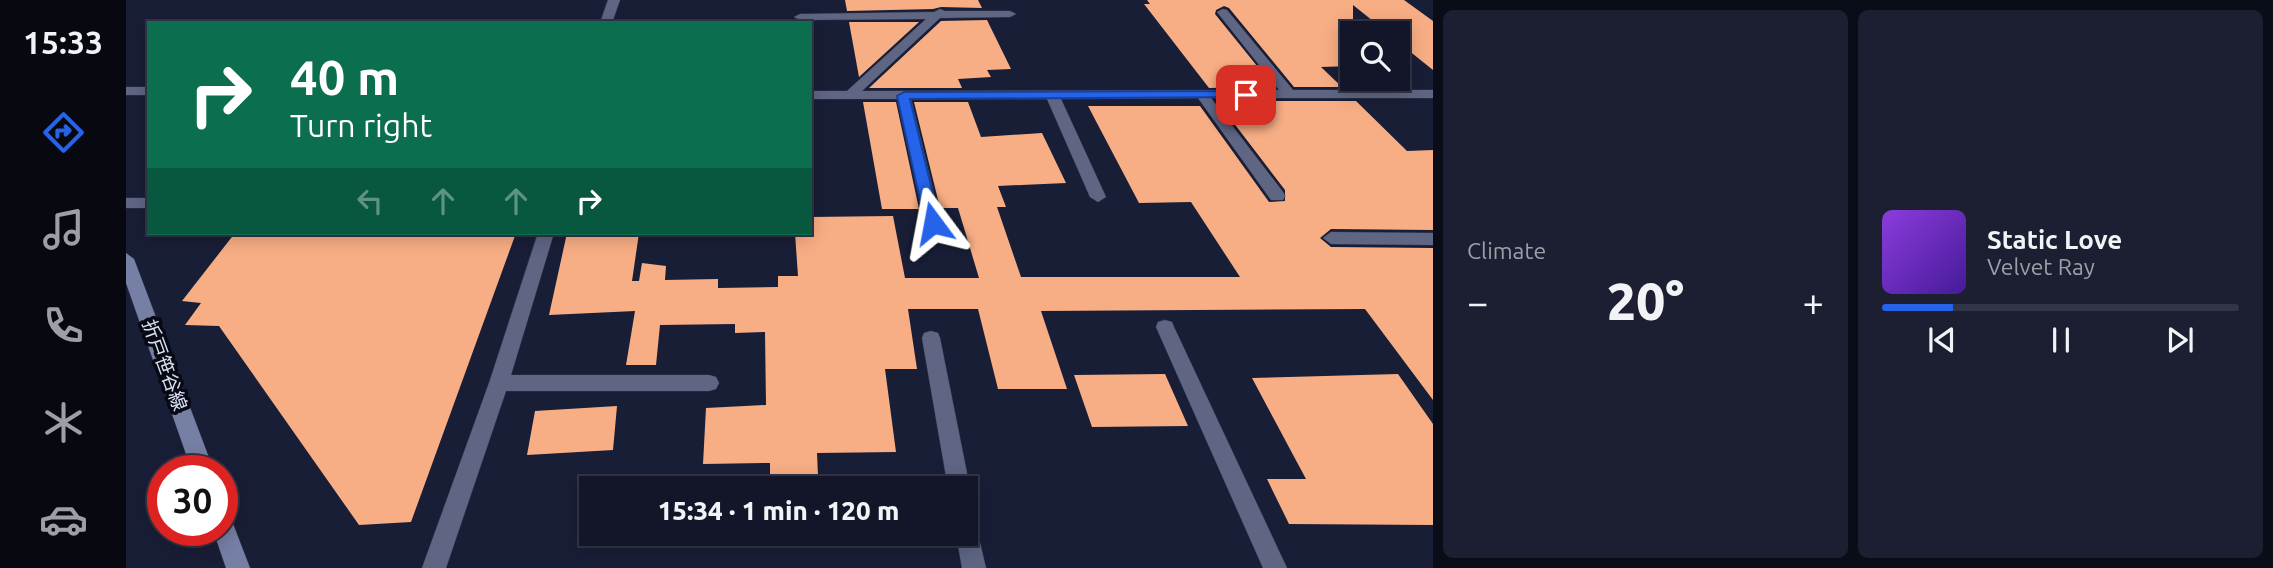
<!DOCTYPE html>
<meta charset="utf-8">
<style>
:root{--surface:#131629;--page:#1c1f31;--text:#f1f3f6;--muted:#9d9fa8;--line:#323546;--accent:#2563eb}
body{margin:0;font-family:Ubuntu,"Noto Sans JP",sans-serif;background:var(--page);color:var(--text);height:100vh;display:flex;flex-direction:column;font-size:26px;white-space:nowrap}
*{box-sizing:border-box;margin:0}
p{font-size:23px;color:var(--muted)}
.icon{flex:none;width:38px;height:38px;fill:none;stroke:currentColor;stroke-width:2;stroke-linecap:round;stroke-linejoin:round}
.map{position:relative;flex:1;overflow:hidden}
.side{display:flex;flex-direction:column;gap:10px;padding:10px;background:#0a0c17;width:840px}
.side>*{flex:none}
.top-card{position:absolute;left:21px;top:21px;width:665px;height:214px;border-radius:0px;box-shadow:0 4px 18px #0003,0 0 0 2px var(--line);background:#0b6e4f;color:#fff;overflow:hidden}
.controls{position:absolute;left:1214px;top:21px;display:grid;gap:14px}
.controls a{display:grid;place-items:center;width:70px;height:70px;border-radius:0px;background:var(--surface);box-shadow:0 4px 18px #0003,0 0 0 2px var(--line);font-size:35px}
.speed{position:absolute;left:21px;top:455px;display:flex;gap:14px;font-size:35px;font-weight:700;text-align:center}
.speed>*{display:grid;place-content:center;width:91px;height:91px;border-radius:50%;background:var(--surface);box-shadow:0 4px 18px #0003,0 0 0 2px var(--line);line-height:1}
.speed .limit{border:10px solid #d22;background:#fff;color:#111}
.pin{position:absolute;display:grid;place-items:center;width:60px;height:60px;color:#fff;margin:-30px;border-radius:14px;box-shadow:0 4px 10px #0006}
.me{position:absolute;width:77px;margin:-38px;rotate:347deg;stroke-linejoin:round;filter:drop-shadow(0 0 5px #0008)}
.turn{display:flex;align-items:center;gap:24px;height:147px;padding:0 28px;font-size:32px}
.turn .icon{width:91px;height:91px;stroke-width:2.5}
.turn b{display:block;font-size:49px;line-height:60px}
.lanes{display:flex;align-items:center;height:66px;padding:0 28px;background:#0003;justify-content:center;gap:35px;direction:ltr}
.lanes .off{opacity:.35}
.big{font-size:52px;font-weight:800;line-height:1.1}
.side .tile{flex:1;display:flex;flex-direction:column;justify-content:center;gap:10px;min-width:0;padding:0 24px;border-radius:10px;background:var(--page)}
.song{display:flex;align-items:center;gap:21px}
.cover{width:84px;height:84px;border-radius:10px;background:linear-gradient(135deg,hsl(270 70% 55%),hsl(260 70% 35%))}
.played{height:7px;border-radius:4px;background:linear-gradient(90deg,var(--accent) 20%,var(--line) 20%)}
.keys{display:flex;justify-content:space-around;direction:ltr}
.heat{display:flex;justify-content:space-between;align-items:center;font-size:38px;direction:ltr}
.side .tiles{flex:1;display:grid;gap:10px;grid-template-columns:repeat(2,1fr)}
.trip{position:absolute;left:453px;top:476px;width:399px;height:70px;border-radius:0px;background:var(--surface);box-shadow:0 4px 18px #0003,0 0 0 2px var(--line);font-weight:800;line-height:70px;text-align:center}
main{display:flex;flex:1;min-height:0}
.menu{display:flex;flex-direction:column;width:126px;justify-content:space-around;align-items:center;background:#080910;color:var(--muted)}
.menu .icon{width:49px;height:49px}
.menu .current{color:var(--accent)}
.menu b{font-size:32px;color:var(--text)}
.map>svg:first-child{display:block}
.building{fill:#f8ae85}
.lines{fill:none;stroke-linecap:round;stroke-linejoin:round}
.minor-casing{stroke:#34374d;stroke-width:1}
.tertiary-casing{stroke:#34374d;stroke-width:1}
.secondary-casing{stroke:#34374d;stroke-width:1}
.minor{fill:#5f6684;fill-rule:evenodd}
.tertiary{fill:#5f6684;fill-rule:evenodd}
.secondary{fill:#767fa4;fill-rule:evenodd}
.route{fill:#2563eb;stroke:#184099;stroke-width:2}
.labels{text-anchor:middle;stroke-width:7;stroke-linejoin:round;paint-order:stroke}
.street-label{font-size:19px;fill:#dce1f3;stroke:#070914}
</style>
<main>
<nav class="menu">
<b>15:33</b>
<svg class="icon current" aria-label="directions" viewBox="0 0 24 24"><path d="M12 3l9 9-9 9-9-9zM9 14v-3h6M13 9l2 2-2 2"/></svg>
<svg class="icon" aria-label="music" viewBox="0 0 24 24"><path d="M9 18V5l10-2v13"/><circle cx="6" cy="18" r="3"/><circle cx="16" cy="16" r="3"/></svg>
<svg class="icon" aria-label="phone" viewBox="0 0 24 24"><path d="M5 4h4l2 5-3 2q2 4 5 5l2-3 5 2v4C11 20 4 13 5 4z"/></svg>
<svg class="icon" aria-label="climate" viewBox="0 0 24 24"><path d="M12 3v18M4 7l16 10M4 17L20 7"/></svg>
<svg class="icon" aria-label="car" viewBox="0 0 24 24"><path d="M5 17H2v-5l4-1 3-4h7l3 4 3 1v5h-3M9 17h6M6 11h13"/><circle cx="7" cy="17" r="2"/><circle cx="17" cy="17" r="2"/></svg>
</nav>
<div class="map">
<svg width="1307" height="568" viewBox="0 0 1307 568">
<rect width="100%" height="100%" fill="#191e37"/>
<path class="building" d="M719 0H852L856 8 815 7 807 9 721 11Z
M1021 0H1278L1307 21V70L1272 42V33H1262L1227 5V66L1195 67 1216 87H1168L1103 8 1098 6 1090 10 1089 14 1148 87 1083 88 1025 13 1018 4H1024Z
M861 20 885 69 861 70 865 77 832 79 836 88H743L815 21Z
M723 22H793L733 77Z
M1094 101H1230L1281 151 1307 150V230L1205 229 1194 238 1205 247 1307 248V400L1239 309 915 311 941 389H872L852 309H782L791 369H759L770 452 691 453 692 476 644 477V463L577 464 580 408 640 405 639 332 609 333V324L534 325 530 365H500L509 311 423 315 441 233H513L506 281H513L516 263 540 266 539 280 592 279V288L652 287V276H672L669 233H684V217L767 216 779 278H853L832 208H814L788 102H842L855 137 916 133 940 183 872 186 880 207H871L895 277H1114L1065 202 1013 203 962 106H1074L1143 202 1159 201V190L1094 105H1097Z
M737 102H770L793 209H756Z
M109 233H390L285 522 233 525 93 326 59 325 75 303 56 301Z
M1039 374 1062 426 966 427 948 375Z
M1272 374 1307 424V525L1163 524 1141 479H1180L1126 378Z
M491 406 487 450 401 455 409 411Z"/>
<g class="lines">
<defs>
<path id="minor" d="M482 0H494L486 23H474Z
M814 9 819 11H884L890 14 884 17 814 18 736 91 1153 90 1091 12 1097 9 1101 10 1167 90H1307V98H1085L1157 192 1159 196 1157 200H1145L1072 98 935 99 980 197 972 202 964 197 921 99H785L815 223 807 229 799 223 772 99H684V91H721L800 19 674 20 668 17 674 14 808 12Z
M0 87H23V95H0Z
M0 198H23V208H0Z
M412 233H428L385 375H583L590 377 593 383 590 389 583 391H380L320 568H296L363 383Z
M1039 320 1046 322 1048 327 1161 568H1137L1030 327 1032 322Z
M805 331 812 333 814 338 844 488 840 496V488H822L796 338 798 333Z
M840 514 848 517 860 568H836L830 534H840Z"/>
<path id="tertiary" d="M1205 232 1307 233V245L1205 244 1197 238Z"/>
<path id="secondary" d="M0 253 8 259 88 471H66L0 283Z
M96 513 104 516 124 568H100L87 530H96Z"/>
</defs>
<use href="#minor" class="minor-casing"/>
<use href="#tertiary" class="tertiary-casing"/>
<use href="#secondary" class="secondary-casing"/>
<use href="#minor" class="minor"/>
<use href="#tertiary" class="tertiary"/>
<use href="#secondary" class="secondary"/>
</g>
<path class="route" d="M1120 91 1126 95 1124 97 784 99 814 223 807 229 799 223 771 96 778 92Z"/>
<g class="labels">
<g class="street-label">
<text transform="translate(39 365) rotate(70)" y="7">折戸笹谷線</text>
</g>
</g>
</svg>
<div class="controls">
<a><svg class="icon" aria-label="search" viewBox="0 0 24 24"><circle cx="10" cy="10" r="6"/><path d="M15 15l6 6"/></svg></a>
</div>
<div class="speed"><div class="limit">30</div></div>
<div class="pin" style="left:1120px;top:95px;background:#d93025"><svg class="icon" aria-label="arrive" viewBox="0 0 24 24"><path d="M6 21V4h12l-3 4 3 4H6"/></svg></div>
<svg class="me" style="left:807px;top:223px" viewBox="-20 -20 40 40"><path d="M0-17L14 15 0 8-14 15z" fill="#2563eb" stroke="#fff" stroke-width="4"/></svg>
<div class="trip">15:34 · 1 min · 120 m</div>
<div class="top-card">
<div class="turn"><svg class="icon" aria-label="right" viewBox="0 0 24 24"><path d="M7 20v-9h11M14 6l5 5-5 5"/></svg><div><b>40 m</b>Turn right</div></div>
<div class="lanes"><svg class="icon off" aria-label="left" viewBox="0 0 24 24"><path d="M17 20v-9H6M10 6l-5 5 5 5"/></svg><svg class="icon off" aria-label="ahead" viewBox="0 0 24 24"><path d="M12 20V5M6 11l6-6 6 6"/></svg><svg class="icon off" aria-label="ahead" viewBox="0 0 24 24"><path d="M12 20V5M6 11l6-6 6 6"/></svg><svg class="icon" aria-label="right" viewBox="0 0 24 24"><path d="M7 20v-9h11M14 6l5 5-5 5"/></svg></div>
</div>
</div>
<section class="side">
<div class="tiles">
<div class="tile"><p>Climate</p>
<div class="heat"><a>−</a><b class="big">20°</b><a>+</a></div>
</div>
<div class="tile">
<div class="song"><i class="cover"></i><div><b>Static Love</b><p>Velvet Ray</p></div></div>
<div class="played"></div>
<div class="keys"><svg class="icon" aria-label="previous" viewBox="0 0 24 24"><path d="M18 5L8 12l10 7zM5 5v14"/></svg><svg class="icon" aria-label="pause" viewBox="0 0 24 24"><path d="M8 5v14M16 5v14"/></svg><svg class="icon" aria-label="next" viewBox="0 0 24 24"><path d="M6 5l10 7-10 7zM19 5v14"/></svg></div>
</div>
</div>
</section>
</main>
